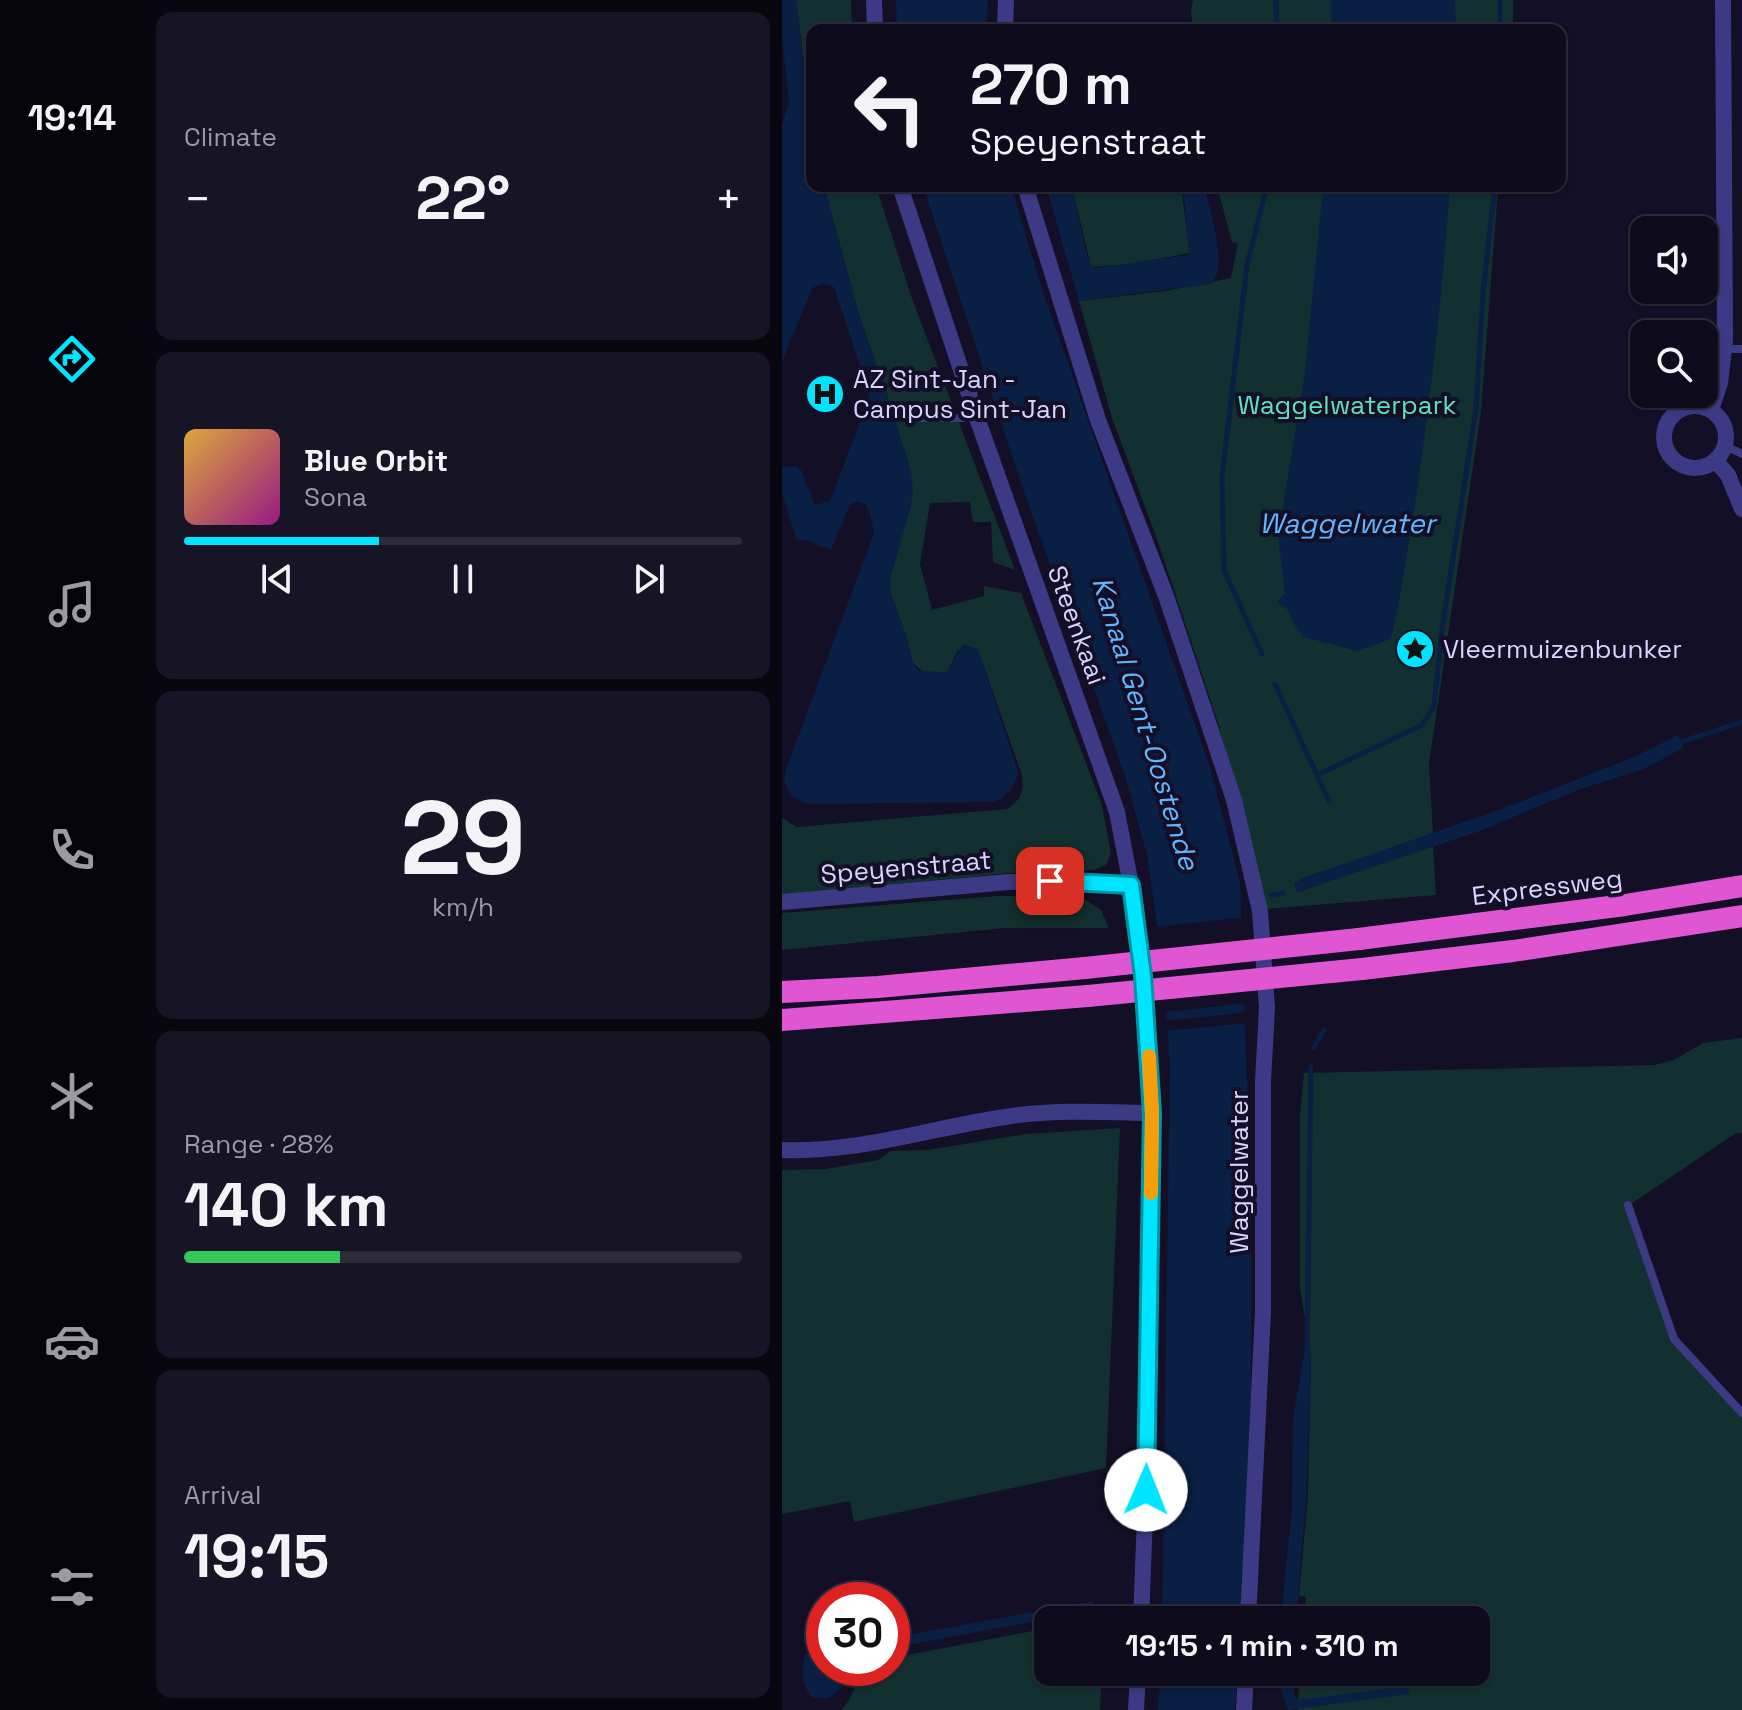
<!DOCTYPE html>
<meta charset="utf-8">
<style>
:root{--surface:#0e0b1c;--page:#171425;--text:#f1f3f6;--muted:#9b9ba3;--line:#2e2b3b;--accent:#00e5ff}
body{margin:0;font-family:"Space Grotesk",sans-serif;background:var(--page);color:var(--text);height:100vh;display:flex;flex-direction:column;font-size:30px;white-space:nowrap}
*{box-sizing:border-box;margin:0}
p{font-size:26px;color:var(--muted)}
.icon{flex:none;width:44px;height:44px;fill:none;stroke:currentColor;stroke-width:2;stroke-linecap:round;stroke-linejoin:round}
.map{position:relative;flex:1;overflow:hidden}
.sheet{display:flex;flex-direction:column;gap:12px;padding:12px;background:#08060f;width:638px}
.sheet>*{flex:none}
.hud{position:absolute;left:24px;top:24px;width:760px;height:168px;border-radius:16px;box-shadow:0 2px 6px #0004,0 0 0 2px var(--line);background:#0e0b1c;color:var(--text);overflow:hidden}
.controls{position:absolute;left:848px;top:216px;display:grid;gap:16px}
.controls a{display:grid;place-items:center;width:88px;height:88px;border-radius:16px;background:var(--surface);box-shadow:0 2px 6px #0004,0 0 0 2px var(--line);font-size:40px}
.speed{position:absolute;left:24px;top:1582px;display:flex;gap:16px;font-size:40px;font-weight:700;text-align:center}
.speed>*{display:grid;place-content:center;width:104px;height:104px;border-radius:50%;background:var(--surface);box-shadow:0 2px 6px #0004,0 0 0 2px var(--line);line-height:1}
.speed .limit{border:12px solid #d22;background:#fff;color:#111}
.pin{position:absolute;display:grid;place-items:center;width:68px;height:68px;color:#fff;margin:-34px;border-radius:16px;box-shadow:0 4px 12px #0006}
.me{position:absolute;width:88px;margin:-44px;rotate:1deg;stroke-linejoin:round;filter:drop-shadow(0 0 6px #0008)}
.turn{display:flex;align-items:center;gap:28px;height:168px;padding:0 32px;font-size:36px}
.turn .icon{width:104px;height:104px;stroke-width:2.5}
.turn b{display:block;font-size:56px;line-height:68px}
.big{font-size:60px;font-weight:700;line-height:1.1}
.sheet .tile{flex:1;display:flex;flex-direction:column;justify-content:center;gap:12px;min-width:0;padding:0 28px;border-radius:16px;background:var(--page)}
.sheet .dial{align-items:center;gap:0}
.dial b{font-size:104px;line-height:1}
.song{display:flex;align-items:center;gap:24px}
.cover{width:96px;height:96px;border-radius:12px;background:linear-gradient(135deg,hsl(40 70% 55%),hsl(310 70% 35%))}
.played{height:8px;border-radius:4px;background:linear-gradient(90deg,var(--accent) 35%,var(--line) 35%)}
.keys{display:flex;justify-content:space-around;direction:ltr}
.heat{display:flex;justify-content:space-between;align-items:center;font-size:44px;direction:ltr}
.charge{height:12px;border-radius:6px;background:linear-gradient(90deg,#34c759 28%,var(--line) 0)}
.trip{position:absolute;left:252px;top:1606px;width:456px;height:80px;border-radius:16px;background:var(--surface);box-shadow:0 2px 6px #0004,0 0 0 2px var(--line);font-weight:700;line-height:80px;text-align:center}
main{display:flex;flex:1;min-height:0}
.tabs{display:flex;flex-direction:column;width:144px;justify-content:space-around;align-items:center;background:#06040b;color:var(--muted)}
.tabs .icon{width:56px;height:56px}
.tabs .active{color:var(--accent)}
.tabs b{font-size:36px;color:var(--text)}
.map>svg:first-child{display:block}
.green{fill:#12302f}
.water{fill:#0a1f44}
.pier{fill:#130f26}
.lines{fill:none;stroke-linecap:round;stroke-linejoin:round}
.stream{stroke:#0a1f44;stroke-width:5}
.service{stroke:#3d3a85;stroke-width:8}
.minor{stroke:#3d3a85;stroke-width:16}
.trunk{stroke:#e055d1;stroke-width:22}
.trunk-bridge{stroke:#e055d1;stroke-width:22}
.route-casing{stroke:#0095a6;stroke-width:20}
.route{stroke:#00e5ff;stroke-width:14}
.slow{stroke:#f59e0b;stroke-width:14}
.labels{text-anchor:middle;stroke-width:8;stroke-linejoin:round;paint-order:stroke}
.poi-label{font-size:26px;fill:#d9d4ff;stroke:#130f26;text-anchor:start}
.park-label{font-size:26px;fill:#5fe0c0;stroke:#130f26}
.street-label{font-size:26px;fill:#d9d4ff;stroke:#130f26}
.water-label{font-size:28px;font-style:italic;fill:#62b6ff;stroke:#130f26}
</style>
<main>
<nav class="tabs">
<b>19:14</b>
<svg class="icon active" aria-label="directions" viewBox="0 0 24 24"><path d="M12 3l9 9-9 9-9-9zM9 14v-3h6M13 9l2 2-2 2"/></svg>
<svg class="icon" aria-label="music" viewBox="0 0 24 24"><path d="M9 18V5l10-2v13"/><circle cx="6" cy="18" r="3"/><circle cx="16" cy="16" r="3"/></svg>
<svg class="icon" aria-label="phone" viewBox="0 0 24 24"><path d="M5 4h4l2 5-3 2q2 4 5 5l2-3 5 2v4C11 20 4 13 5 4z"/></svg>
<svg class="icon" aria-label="climate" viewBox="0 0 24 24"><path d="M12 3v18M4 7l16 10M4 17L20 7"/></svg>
<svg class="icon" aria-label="car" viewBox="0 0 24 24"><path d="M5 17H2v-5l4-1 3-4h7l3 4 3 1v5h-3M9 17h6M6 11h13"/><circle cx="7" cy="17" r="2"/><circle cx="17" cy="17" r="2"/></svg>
<svg class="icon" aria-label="filters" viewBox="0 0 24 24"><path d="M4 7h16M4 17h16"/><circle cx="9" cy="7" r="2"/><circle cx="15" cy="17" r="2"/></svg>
</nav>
<section class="sheet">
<div class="tile"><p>Climate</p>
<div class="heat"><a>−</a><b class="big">22°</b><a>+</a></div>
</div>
<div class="tile">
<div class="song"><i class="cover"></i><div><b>Blue Orbit</b><p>Sona</p></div></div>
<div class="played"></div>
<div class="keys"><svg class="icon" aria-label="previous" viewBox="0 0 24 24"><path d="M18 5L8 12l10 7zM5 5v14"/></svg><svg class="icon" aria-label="pause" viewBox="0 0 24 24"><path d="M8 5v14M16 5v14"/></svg><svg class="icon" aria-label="next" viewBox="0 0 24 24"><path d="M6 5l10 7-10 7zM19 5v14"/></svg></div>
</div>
<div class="tile dial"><b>29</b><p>km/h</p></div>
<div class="tile"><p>Range · 28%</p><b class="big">140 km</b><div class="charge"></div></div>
<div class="tile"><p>Arrival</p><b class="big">19:15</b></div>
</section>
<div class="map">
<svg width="960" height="1710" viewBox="0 0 960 1710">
<rect width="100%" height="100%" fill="#130f26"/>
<path class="green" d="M14 0H69L70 30H30V128Z
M411 0H731V30H411L409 10Z
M42 186H94L129 296 233 570 211 562 209 522H191L188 502 148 503 138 564 150 610 202 596V586L239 593 320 805 329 854 324 865 312 870 227 873 0 895V818L15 827 225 809C239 800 242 792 240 775L196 650H176L165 672 142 673 131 663 124 635 108 592 109 406 77 315Z
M290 186H399L408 253 350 264 309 267Z
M435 186H730V190L716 189 699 412 647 763 651 834 521 878 512 884 516 892 651 845 654 895 485 909 436 723 375 539 330 418 297 301 383 291 449 278 456 243 450 242Z
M216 896H298L319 910 327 928H223L0 950V913Z
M960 1038V1133H954L846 1206 892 1339 960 1413V1710H516L517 1672H694V1620H522L524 1597 517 1596 526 1495 529 1356 518 1287V1116L522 1073 873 1065 892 1060 921 1043Z
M338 1128 324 1468 72 1522 68 1501 0 1514V1170L44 1169 96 1160 109 1151 146 1150 244 1134Z
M266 1628V1672H320L318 1710H59C71 1699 73 1681 84 1668H110V1658Z"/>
<path class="water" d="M0 0H14L30 128V186H42L77 315 109 406 129 471 131 489 129 506 109 576 108 592 124 635 131 663 137 671 165 672 181 644 196 649 236 773C232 788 227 794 213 802L31 804C11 801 1 793 3 772L91 536C92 526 89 513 83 504L75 502 68 504 49 550 24 540H15L0 494V467L14 466 19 470 33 505 48 501 87 399 86 389 52 287 40 284 30 288 0 362V126L7 101 0 38Z
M114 0H206L204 30H115Z
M549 0H673L674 30H549Z
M141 186H229L260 289 428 767 458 882 469 1197V1395L459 1620H380L388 1068 382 974 365 855 343 776 240 486Z
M264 186H290L305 256 309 266 313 268 407 255 403 206 399 186H422C427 207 448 271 428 284L297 301Z
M541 186H668C658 327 641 468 616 607L609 639 575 651 522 637 514 628 506 610 495 602 503 593 496 536 523 372Z
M896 735 901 748 864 768 796 790 698 831 515 892 512 884 521 878 725 807 854 756Z
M523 1349 528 1350 529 1355 524 1502 514 1620H499L510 1508 511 1419Z
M311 1601 312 1610 110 1648V1638Z
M42 1649V1668H48L58 1681 59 1688 47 1698H31C19 1685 19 1672 23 1655Z
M379 1672H455L453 1710H376Z
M498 1672H512V1695L516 1700 626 1686 627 1694 506 1710 498 1687Z"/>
<path class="pier" d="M463 917 467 1003 381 1012 372 927Z
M467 1012V1023L382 1031 381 1021Z"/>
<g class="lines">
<path class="stream" d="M494 0 495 30
M718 30V0
M194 375 208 370
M480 654 442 570 440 477 465 265 485 186
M493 684 547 801
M899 742 960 722
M535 775 640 725 652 706 660 629 694 409 701 292 713 186
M489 895 501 893
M531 1048 542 1030
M525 1349 529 1067"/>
<path class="service" d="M942 349H960
M135 418H194
M943 446 960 454
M846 1205 892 1339 960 1413"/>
<path class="minor" d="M92 0 93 30
M223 30 224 0
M118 186 195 418 335 812 349 885 361 976 370 1113 364 1490 359 1620
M243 186 316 420 384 596 452 800 478 911 485 1007 481 1082V1312L466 1620
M882 437a31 31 0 1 1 62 0a31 31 0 1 1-62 0Z
M929 410 938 383 943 340 941 0
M933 460 946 475 960 509
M0 902 226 882 268 881 349 885
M0 1150C76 1153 149 1128 223 1117 272 1109 321 1112 370 1113
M354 1710 356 1672
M462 1710 464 1672"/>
<path class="trunk" d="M577 939 843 905 960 886
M580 969 731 951 960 916
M0 992 96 987 303 968
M0 1020 306 996"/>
<path class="trunk-bridge" d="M303 968 577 939
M306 996 580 969"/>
</g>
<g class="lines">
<defs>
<path id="route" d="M268 881 349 885 361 976 370 1113 364 1490"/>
</defs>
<use href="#route" class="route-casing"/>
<use href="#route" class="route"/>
<path class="slow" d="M367 1056 370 1113 369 1193"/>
</g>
<defs>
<symbol id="hospital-disc" viewBox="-11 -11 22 22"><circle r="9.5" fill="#00e5ff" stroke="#130f26"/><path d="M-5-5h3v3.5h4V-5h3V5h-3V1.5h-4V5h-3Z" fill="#111"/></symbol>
<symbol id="sight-disc" viewBox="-11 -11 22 22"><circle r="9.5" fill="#00e5ff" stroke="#130f26"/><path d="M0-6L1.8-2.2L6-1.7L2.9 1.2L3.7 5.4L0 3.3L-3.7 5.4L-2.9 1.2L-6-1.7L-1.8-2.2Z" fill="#111"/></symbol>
</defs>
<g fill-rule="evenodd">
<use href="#hospital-disc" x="21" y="372" width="44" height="44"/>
<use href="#sight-disc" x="611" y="627" width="44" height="44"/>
</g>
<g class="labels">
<g class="poi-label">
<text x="71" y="388">AZ Sint-Jan -<tspan x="71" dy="30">Campus Sint-Jan</tspan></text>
<text x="661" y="658">Vleermuizenbunker</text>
</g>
<g class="park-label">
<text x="565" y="414">Waggelwaterpark</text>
</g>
<g class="street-label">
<text transform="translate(295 625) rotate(70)" y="9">Steenkaai</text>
<text transform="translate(124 867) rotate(-5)" y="9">Speyenstraat</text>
<text transform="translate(765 887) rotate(-7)" y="9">Expressweg</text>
<text transform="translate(457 1172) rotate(-90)" y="9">Waggelwater</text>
</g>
<g class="water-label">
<text x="565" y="533">Waggelwater</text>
<text transform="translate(364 723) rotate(73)" y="10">Kanaal Gent-Oostende</text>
</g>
</g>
</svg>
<div class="controls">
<a><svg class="icon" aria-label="sound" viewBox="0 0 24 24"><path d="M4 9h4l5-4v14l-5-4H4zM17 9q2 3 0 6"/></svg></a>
<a><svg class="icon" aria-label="search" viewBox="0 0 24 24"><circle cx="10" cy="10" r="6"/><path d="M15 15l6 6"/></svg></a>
</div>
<div class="speed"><div class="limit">30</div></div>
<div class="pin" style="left:268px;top:881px;background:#d93025"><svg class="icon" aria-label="arrive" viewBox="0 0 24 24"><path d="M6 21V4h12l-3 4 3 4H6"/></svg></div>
<svg class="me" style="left:364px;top:1490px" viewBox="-20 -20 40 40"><circle r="19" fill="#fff"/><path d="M0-13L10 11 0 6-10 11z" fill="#00e5ff"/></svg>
<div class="trip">19:15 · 1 min · 310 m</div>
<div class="hud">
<div class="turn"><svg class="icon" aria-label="left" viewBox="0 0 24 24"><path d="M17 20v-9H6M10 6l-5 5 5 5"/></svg><div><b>270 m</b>Speyenstraat</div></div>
</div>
</div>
</main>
